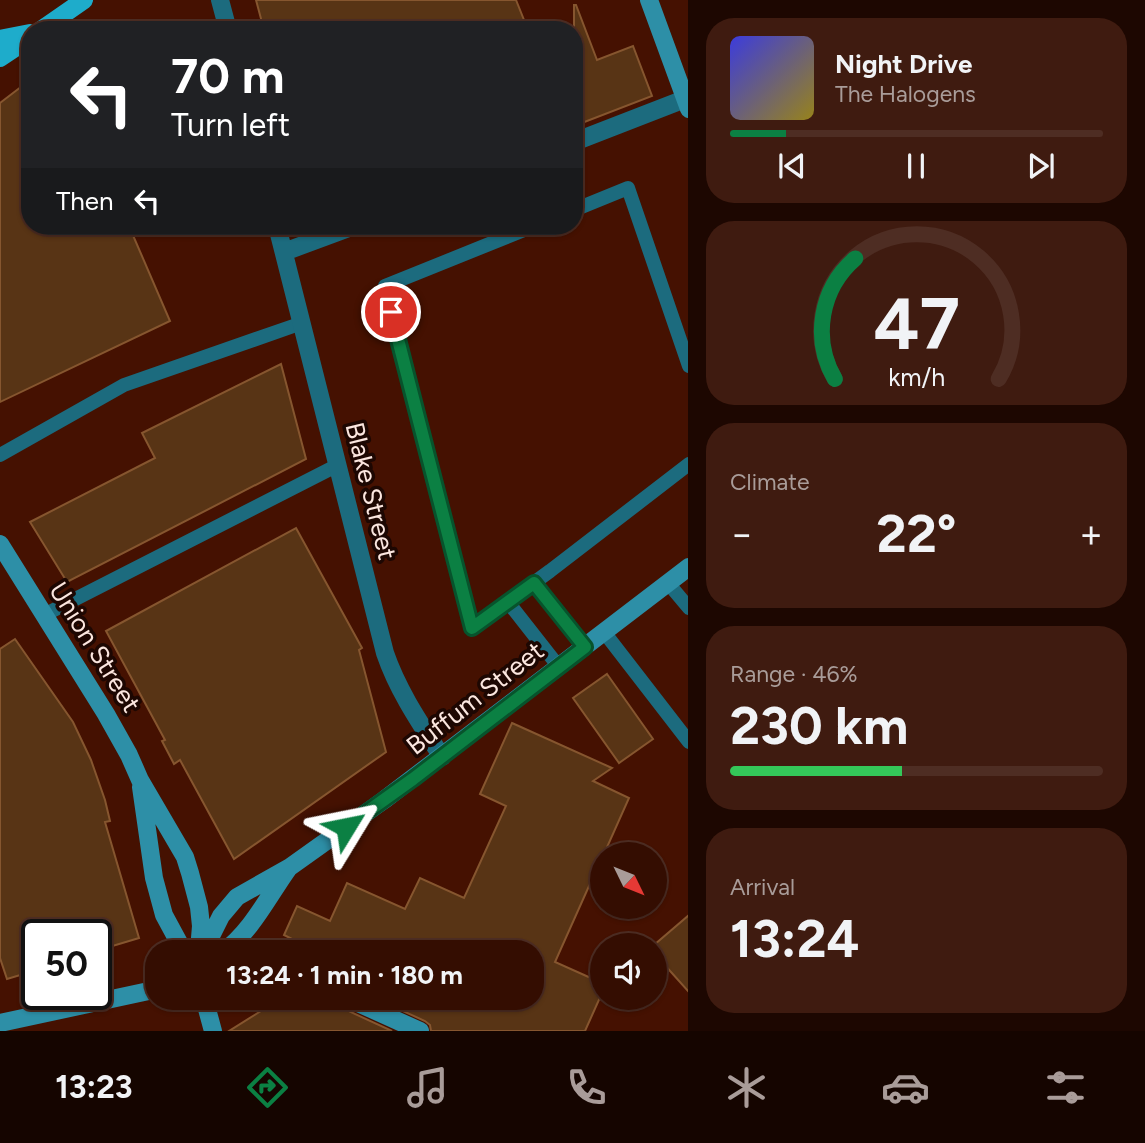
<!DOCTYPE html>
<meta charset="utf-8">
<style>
:root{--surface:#340d01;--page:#3f1b10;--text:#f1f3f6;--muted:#a99c99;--line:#4e2d23;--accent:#0b8043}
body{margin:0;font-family:Figtree,sans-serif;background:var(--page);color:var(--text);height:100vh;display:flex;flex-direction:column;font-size:26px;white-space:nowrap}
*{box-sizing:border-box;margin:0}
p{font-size:23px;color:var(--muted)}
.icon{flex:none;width:38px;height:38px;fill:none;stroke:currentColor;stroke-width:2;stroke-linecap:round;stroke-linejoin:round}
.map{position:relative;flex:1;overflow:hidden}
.sheet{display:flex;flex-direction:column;gap:18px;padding:18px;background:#1d0701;width:457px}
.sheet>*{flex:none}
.guide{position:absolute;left:21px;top:21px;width:562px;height:214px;border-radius:28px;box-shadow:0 2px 5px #0004,0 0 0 2px var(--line);background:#202124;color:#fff;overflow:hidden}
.needle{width:46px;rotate:133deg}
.tools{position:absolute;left:590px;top:842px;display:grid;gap:14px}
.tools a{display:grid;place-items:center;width:77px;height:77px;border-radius:50%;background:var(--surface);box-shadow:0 2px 5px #0004,0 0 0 2px var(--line);font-size:35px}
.speed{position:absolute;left:21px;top:919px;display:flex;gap:14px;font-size:35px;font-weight:700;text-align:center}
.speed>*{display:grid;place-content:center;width:91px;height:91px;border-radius:50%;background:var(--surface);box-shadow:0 2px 5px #0004,0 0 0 2px var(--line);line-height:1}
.speed .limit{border:4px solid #111;border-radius:10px;background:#fff;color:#111}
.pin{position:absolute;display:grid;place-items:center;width:60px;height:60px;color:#fff;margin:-30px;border:4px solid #fff;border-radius:50%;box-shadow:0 2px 7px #0007}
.me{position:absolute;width:77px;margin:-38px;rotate:55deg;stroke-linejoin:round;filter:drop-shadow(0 0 5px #0008)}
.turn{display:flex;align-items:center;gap:24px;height:147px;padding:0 35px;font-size:32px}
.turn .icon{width:91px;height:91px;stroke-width:2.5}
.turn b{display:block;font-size:49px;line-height:60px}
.then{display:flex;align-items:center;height:66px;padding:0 35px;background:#0003;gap:14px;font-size:26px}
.big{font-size:52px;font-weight:700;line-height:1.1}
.sheet .tile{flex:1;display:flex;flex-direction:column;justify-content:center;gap:10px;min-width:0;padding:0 24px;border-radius:28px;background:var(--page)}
.sheet .dial{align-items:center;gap:0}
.dial svg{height:182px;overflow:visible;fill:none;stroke:var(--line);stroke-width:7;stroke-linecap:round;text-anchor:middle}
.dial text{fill:var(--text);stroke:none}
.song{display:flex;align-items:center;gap:21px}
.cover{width:84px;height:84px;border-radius:10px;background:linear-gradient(135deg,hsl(240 70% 55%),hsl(50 70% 35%))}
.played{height:7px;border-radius:4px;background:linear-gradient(90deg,var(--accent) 15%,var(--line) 15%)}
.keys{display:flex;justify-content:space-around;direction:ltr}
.heat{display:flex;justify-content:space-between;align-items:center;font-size:38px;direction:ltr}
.charge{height:10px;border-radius:5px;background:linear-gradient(90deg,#34c759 46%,var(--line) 0)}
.trip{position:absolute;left:145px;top:940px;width:399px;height:70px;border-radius:28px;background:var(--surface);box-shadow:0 2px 5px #0004,0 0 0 2px var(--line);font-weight:700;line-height:70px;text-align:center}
.dock{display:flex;height:112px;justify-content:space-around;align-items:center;background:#150500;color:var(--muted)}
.dock .icon{width:49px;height:49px}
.dock .on{color:var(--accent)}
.dock b{font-size:32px;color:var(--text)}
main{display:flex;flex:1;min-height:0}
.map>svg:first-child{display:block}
.building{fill:#583415;stroke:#86562f;stroke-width:2}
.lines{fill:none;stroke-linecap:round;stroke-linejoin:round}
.lane{stroke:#1c6b7e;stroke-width:14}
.street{stroke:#1c6b7e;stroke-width:18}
.secondary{stroke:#2d8fa7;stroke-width:18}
.primary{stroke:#1eaccb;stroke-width:18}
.route-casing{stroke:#07532c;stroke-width:18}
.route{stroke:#0b8043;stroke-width:12}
.labels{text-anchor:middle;stroke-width:7;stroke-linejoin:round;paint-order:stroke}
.street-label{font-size:26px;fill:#fbe6df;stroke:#1d0702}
</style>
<main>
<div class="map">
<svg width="689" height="1031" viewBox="0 0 689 1031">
<rect width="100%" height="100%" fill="#451101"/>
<path class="building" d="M256 0H516L528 30H264Z
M574 5H576L597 60 633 46 652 96 574 126Z
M30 80V226H129L170 321 0 402V103Z
M281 364 306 459 67 582 30 522 155 458 142 433Z
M296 528 362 648 359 650 386 752 234 859 180 760 174 764 162 741 165 740 106 631Z
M15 639 73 722 91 760 105 800 110 821 105 822 139 938 96 951V934H37V970L7 979 0 958V649Z
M607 674 653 739 619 763 573 698Z
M512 723 612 768 593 781 629 798 604 854H602V857L555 962 602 983V993L585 1031H431L430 1025 425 1021 374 998H532V952H296L300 943 284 935 297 906 330 921 347 883 405 909 420 878 464 898 506 806 480 794Z
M689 915V992L654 953V945Z
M287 998H336L337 1004 342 1008 392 1031H229L280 999Z"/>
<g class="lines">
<path class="lane" d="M574 210 628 188 689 366
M534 226 385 286 472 628 550 571 689 464
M0 455 124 385 302 323
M534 583 585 647
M668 583 689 608
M508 602 559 667
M44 615 338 465
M604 632 689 742"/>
<path class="street" d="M220 0 228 30
M574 142 685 99
M277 226 385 653C398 691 420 723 442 757
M284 252 354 226"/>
<path class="secondary" d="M649 0 689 109
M0 544 106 714 129 755 140 780 185 857 190 873 199 907 201 926 199 950
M141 787 154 878 164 915 184 952
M203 952 221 916 237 897 290 867 384 800 689 567
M223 952C251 932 268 897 288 869
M204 998 213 1031
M347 998 420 1031
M0 1023 158 989"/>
<path class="primary" d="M41 30 84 0
M0 39 30 33
M0 58 30 38"/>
</g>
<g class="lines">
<defs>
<path id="route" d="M346 827 413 779 585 647 534 583 472 628 391 312"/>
</defs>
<use href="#route" class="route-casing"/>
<use href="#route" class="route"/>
</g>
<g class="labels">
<g class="street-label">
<text transform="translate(371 491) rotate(76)" y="9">Blake Street</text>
<text transform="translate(95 647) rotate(58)" y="9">Union Street</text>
<text transform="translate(475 698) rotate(-38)" y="9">Buffum Street</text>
</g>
</g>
</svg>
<div class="tools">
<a><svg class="needle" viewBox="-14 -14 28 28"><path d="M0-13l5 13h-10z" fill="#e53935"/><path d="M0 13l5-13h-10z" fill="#a99c99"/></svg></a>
<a><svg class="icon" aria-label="sound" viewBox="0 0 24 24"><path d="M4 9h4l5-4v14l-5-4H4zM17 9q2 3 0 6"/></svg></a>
</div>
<div class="speed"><div class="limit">50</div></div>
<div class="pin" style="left:391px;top:312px;background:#d93025"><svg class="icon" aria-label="arrive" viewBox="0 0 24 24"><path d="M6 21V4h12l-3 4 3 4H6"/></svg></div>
<svg class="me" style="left:346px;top:827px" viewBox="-20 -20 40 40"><path d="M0-17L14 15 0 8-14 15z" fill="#0b8043" stroke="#fff" stroke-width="4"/></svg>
<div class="trip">13:24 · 1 min · 180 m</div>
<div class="guide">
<div class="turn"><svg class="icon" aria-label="left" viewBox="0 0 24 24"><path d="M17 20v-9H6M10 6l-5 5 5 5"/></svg><div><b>70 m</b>Turn left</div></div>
<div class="then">Then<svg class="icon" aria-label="left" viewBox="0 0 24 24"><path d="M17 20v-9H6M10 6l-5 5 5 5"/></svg></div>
</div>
</div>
<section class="sheet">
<div class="tile">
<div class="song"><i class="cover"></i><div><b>Night Drive</b><p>The Halogens</p></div></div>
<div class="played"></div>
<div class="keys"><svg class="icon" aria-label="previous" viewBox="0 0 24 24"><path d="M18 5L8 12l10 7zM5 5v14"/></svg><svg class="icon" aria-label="pause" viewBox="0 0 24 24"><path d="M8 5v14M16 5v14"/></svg><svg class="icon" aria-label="next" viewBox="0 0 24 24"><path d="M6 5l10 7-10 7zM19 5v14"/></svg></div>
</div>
<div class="tile dial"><svg viewBox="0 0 100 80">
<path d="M14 69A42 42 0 1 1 86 69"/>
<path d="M14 69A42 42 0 0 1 23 16" stroke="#0b8043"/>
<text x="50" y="56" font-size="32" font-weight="700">47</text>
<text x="50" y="72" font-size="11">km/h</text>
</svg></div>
<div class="tile"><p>Climate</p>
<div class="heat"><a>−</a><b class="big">22°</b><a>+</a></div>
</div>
<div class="tile"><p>Range · 46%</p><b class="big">230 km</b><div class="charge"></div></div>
<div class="tile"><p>Arrival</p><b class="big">13:24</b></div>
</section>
</main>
<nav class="dock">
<b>13:23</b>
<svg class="icon on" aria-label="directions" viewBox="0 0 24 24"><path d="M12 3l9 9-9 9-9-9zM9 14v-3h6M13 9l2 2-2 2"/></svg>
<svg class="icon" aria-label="music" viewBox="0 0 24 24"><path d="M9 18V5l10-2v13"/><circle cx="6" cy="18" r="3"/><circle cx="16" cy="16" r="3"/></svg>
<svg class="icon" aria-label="phone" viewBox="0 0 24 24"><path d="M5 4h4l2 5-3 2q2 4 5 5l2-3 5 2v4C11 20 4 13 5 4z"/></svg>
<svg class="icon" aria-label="climate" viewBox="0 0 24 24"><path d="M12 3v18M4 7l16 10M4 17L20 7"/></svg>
<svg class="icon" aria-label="car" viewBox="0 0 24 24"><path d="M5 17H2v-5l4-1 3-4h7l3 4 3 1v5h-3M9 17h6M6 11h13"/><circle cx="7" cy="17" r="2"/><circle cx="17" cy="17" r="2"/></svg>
<svg class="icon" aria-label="filters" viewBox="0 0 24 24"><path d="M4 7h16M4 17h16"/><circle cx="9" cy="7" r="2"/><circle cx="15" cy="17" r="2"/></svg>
</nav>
